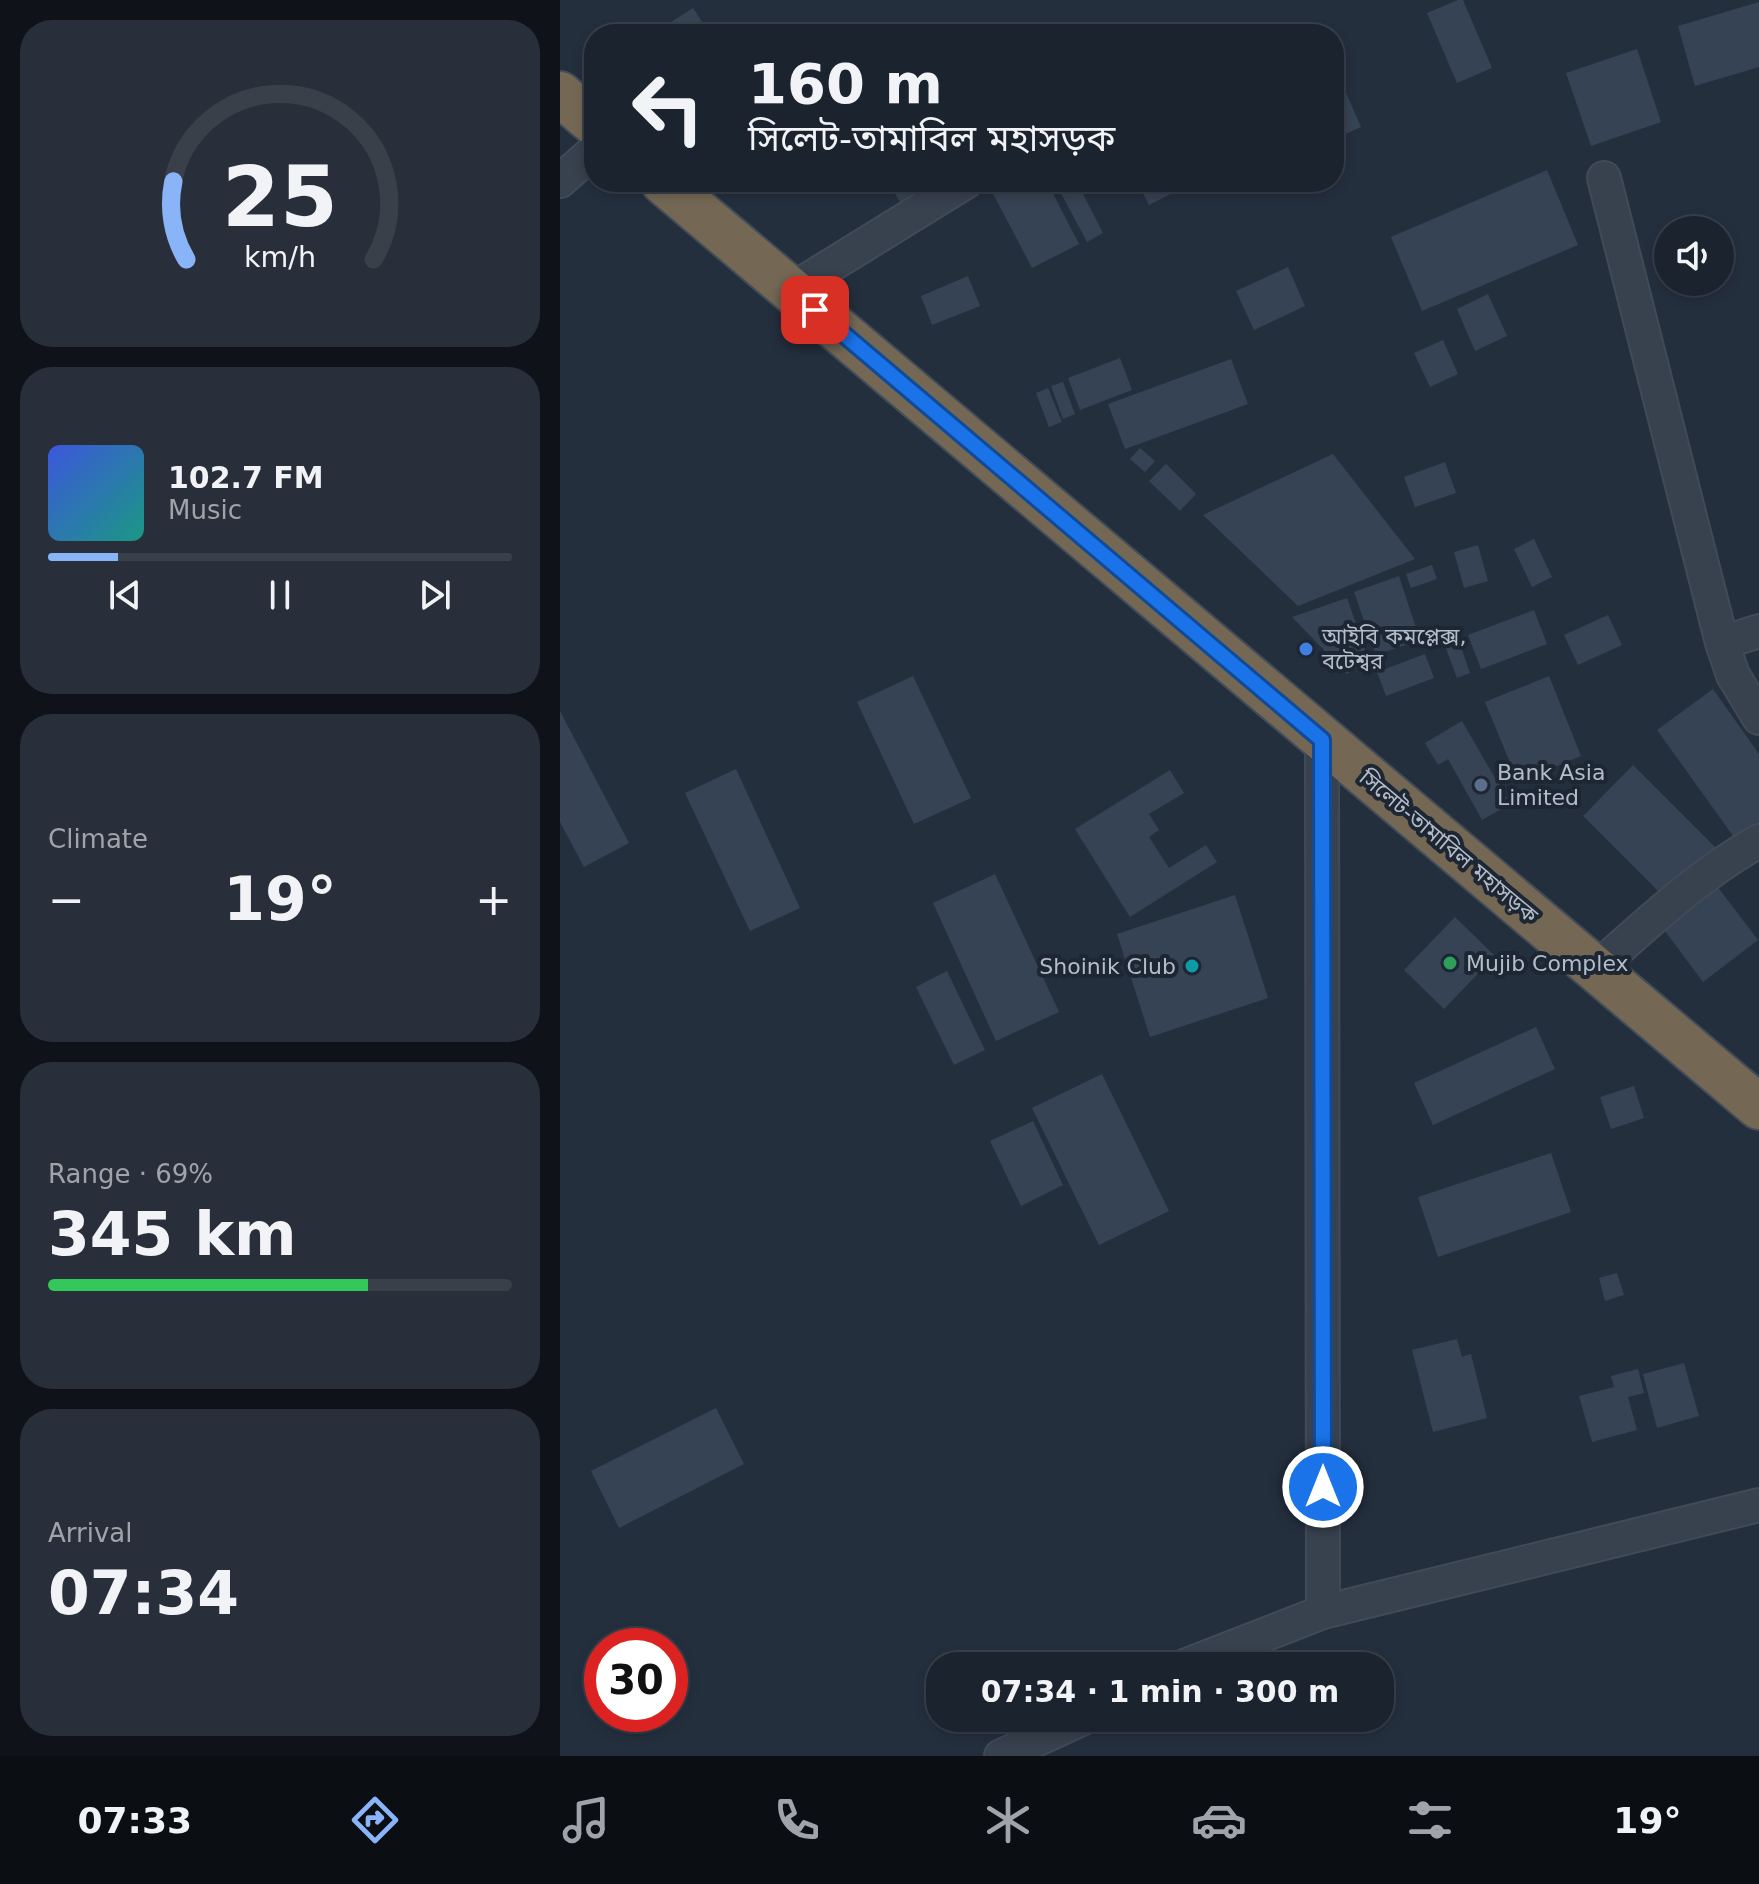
<!DOCTYPE html>
<meta charset="utf-8">
<style>
:root{--surface:#1b232e;--page:#282f3a;--text:#f1f3f6;--muted:#a0a4aa;--line:#39404a;--accent:#8ab4f8}
body{margin:0;font-family:"DejaVu Sans","Noto Sans Bengali",sans-serif;background:var(--page);color:var(--text);height:100vh;display:flex;flex-direction:column;font-size:30px;white-space:nowrap}
*{box-sizing:border-box;margin:0}
p{font-size:26px;color:var(--muted)}
.icon{flex:none;width:44px;height:44px;fill:none;stroke:currentColor;stroke-width:2;stroke-linecap:round;stroke-linejoin:round}
.map{position:relative;flex:1;overflow:hidden}
.sheet{display:flex;flex-direction:column;gap:20px;padding:20px;background:#0f1319;width:560px}
.sheet>*{flex:none}
.top-card{position:absolute;left:24px;top:24px;width:760px;height:168px;border-radius:32px;box-shadow:0 4px 12px #0003,0 0 0 2px var(--line);background:#1b232e;color:var(--text);overflow:hidden}
.fabs{position:absolute;left:1094px;top:216px;display:grid;gap:16px}
.fabs a{display:grid;place-items:center;width:80px;height:80px;border-radius:50%;background:var(--surface);box-shadow:0 4px 12px #0003,0 0 0 2px var(--line);font-size:40px}
.speed{position:absolute;left:24px;top:1628px;display:flex;gap:16px;font-size:40px;font-weight:700;text-align:center}
.speed>*{display:grid;place-content:center;width:104px;height:104px;border-radius:50%;background:var(--surface);box-shadow:0 4px 12px #0003,0 0 0 2px var(--line);line-height:1}
.speed .limit{border:12px solid #d22;background:#fff;color:#111}
.pin{position:absolute;display:grid;place-items:center;width:68px;height:68px;color:#fff;margin:-34px;border-radius:16px;box-shadow:0 4px 12px #0006}
.me{position:absolute;width:88px;margin:-44px;rotate:0deg;stroke-linejoin:round;filter:drop-shadow(0 0 6px #0008)}
.turn{display:flex;align-items:center;gap:28px;height:168px;padding:0 32px;font-size:36px}
.turn .icon{width:104px;height:104px;stroke-width:2.5}
.turn b{display:block;font-size:56px;line-height:68px}
.big{font-size:60px;font-weight:800;line-height:1.1}
.sheet .tile{flex:1;display:flex;flex-direction:column;justify-content:center;gap:12px;min-width:0;padding:0 28px;border-radius:32px;background:var(--page)}
.sheet .dial{align-items:center;gap:0}
.dial svg{height:208px;overflow:visible;fill:none;stroke:var(--line);stroke-width:7;stroke-linecap:round;text-anchor:middle}
.dial text{fill:var(--text);stroke:none}
.song{display:flex;align-items:center;gap:24px}
.cover{width:96px;height:96px;border-radius:12px;background:linear-gradient(135deg,hsl(230 70% 55%),hsl(170 70% 35%))}
.played{height:8px;border-radius:4px;background:linear-gradient(90deg,var(--accent) 15%,var(--line) 15%)}
.keys{display:flex;justify-content:space-around;direction:ltr}
.heat{display:flex;justify-content:space-between;align-items:center;font-size:44px;direction:ltr}
.charge{height:12px;border-radius:6px;background:linear-gradient(90deg,#34c759 69%,var(--line) 0)}
.trip{position:absolute;left:366px;top:1652px;width:468px;height:80px;border-radius:32px;background:var(--surface);box-shadow:0 4px 12px #0003,0 0 0 2px var(--line);font-weight:800;line-height:80px;text-align:center}
.tabs{display:flex;height:128px;justify-content:space-around;align-items:center;background:#0b0e12;color:var(--muted)}
.tabs .icon{width:56px;height:56px}
.tabs .current{color:var(--accent)}
.tabs b{font-size:36px;color:var(--text)}
main{display:flex;flex:1;min-height:0}
.map>svg:first-child{display:block}
.building{fill:#364354}
.lines{fill:none;stroke-linecap:round;stroke-linejoin:round}
.street-casing{stroke:#414a57;stroke-width:36}
.highway-casing{stroke:#434c59;stroke-width:48}
.street{stroke:#38414e;stroke-width:32}
.highway{stroke:#746855;stroke-width:44}
.route-casing{stroke:#114b97;stroke-width:20}
.route{stroke:#1a73e8;stroke-width:14}
.shop-dot{fill:#3f7fe0;stroke:#1d2633;stroke-width:3}
.service-dot{fill:#5c6f8a;stroke:#1d2633;stroke-width:3}
.leisure-dot{fill:#2e9e5b;stroke:#1d2633;stroke-width:3}
.culture-dot{fill:#0f9aa8;stroke:#1d2633;stroke-width:3}
.labels{text-anchor:middle;stroke-width:8;stroke-linejoin:round;paint-order:stroke}
.poi-label{font-size:22px;fill:#b4bcc9;stroke:#1d2633;text-anchor:start}
.street-label{font-size:22px;fill:#b4bcc9;stroke:#1d2633}
</style>
<main>
<section class="sheet">
<div class="tile dial"><svg viewBox="0 0 100 80">
<path d="M14 69A42 42 0 1 1 86 69"/>
<path d="M14 69A42 42 0 0 1 9 39" stroke="#8ab4f8"/>
<text x="50" y="56" font-size="32" font-weight="700">25</text>
<text x="50" y="72" font-size="11">km/h</text>
</svg></div>
<div class="tile">
<div class="song"><i class="cover"></i><div><b>102.7 FM</b><p>Music</p></div></div>
<div class="played"></div>
<div class="keys"><svg class="icon" aria-label="previous" viewBox="0 0 24 24"><path d="M18 5L8 12l10 7zM5 5v14"/></svg><svg class="icon" aria-label="pause" viewBox="0 0 24 24"><path d="M8 5v14M16 5v14"/></svg><svg class="icon" aria-label="next" viewBox="0 0 24 24"><path d="M6 5l10 7-10 7zM19 5v14"/></svg></div>
</div>
<div class="tile"><p>Climate</p>
<div class="heat"><a>−</a><b class="big">19°</b><a>+</a></div>
</div>
<div class="tile"><p>Range · 69%</p><b class="big">345 km</b><div class="charge"></div></div>
<div class="tile"><p>Arrival</p><b class="big">07:34</b></div>
</section>
<div class="map">
<svg width="1199" height="1756" viewBox="0 0 1199 1756">
<rect width="100%" height="100%" fill="#242f3e"/>
<path class="building" d="M898 0H903L932 68 897 83 867 13Z
M1199 2V67L1135 86 1118 26Z
M133 8 150 34H92Z
M1077 49 1101 122 1031 146 1006 73Z
M783 86 801 127 774 139V90Z
M987 170 1018 245 862 311 831 237Z
M328 182H385L343 207Z
M427 182H487L519 244 472 268Z
M495 182H541L522 192 543 233 527 242Z
M577 182H634L589 205Z
M728 267 745 306 694 330 676 291Z
M408 276 420 306 372 325 361 296Z
M928 294 947 336 915 351 897 309Z
M883 340 898 374 870 387 854 353Z
M560 358 572 390 520 410 508 378Z
M671 359 688 404 565 449 548 404Z
M503 382 515 414 503 419 491 386Z
M488 388 502 422 489 427 476 393Z
M580 448 595 461 585 472 570 459Z
M773 454 855 559 738 606 643 515Z
M885 462 896 493 855 507 844 477Z
M606 464 636 494 620 511 589 481Z
M974 539 992 577 972 587 954 549Z
M918 545 928 581 904 588 894 552Z
M872 565 877 579 851 588 846 574Z
M839 576 860 640 816 655 794 592Z
M787 598 809 661 787 674 732 617Z
M974 610 987 644 921 669 908 635Z
M1048 615 1062 645 1018 665 1004 635Z
M899 641 910 673 897 678 885 646Z
M865 654 874 678 826 696 817 672Z
M353 676 411 798 354 824 297 702Z
M989 676 1021 756 958 782 925 702Z
M1153 689 1199 754V823L1176 840 1097 730Z
M0 711 69 843 24 867 0 822Z
M902 721 950 804 922 820 888 759 878 765 865 743Z
M1073 765 1160 852 1110 903 1023 816Z
M176 769 240 908 190 931 125 793Z
M610 770 624 793 589 814 599 830 589 837 609 868 646 845 657 862 570 917 515 829Z
M435 874 499 1012 436 1041 373 903Z
M1157 886 1198 940 1143 982 1102 927Z
M675 895 708 998 590 1037 557 934Z
M895 917 935 956 884 1009 844 970Z
M387 971 425 1050 394 1065 356 987Z
M976 1027 995 1069 873 1125 854 1083Z
M542 1074 609 1211 539 1245 472 1108Z
M1074 1086 1084 1118 1051 1129 1040 1097Z
M473 1121 503 1185 461 1206 430 1141Z
M991 1153 1011 1212 878 1257 858 1197Z
M1057 1273 1064 1295 1045 1301 1039 1278Z
M897 1339 902 1357 911 1354 927 1418 873 1432 852 1350Z
M1124 1363 1139 1416 1097 1428 1083 1374Z
M1078 1369 1084 1393 1068 1397 1077 1430 1032 1442 1019 1396 1054 1387 1051 1376Z
M156 1408 184 1464 59 1528 31 1471Z"/>
<g class="lines">
<defs>
<path id="street" d="M1044 178 1162 643 1173 675 1199 718
M0 181 34 151
M231 290 406 182
M1162 643 1199 631
M762 740 763 1612
M1036 969C1088 923 1138 875 1199 841
M624 1666 763 1612 1199 1505
M441 1756 524 1718"/>
<path id="highway" d="M0 94 34 123
M103 182 1199 1107"/>
</defs>
<use href="#street" class="street-casing"/>
<use href="#highway" class="highway-casing"/>
<use href="#street" class="street"/>
<use href="#highway" class="highway"/>
</g>
<g class="lines">
<defs>
<path id="route" d="M255 310 762 740 763 1487"/>
</defs>
<use href="#route" class="route-casing"/>
<use href="#route" class="route"/>
</g>
<circle class="shop-dot" cx="746" cy="649" r="8"/>
<circle class="service-dot" cx="921" cy="785" r="8"/>
<circle class="leisure-dot" cx="890" cy="963" r="8"/>
<circle class="culture-dot" cx="632" cy="966" r="8"/>
<g class="labels">
<g class="poi-label">
<text x="762" y="644">আইবি কমপ্লেক্স,<tspan x="762" dy="25">বটেশ্বর</tspan></text>
<text x="937" y="780">Bank Asia<tspan x="937" dy="25">Limited</tspan></text>
<text x="906" y="971">Mujib Complex</text>
<text x="616" y="974" text-anchor="end">Shoinik Club</text>
</g>
<g class="street-label">
<text transform="translate(889 846) rotate(40)" y="8">সিলেট-তামাবিল মহাসড়ক</text>
</g>
</g>
</svg>
<div class="fabs">
<a><svg class="icon" aria-label="sound" viewBox="0 0 24 24"><path d="M4 9h4l5-4v14l-5-4H4zM17 9q2 3 0 6"/></svg></a>
</div>
<div class="speed"><div class="limit">30</div></div>
<div class="pin" style="left:255px;top:310px;background:#d93025"><svg class="icon" aria-label="arrive" viewBox="0 0 24 24"><path d="M6 21V4h12l-3 4 3 4H6"/></svg></div>
<svg class="me" style="left:763px;top:1487px" viewBox="-20 -20 40 40"><circle r="17" fill="#1a73e8" stroke="#fff" stroke-width="3"/><path d="M0-11L8 9 0 5-8 9z" fill="#fff"/></svg>
<div class="trip">07:34 · 1 min · 300 m</div>
<div class="top-card">
<div class="turn"><svg class="icon" aria-label="left" viewBox="0 0 24 24"><path d="M17 20v-9H6M10 6l-5 5 5 5"/></svg><div><b>160 m</b>সিলেট-তামাবিল মহাসড়ক</div></div>
</div>
</div>
</main>
<nav class="tabs">
<b>07:33</b>
<svg class="icon current" aria-label="directions" viewBox="0 0 24 24"><path d="M12 3l9 9-9 9-9-9zM9 14v-3h6M13 9l2 2-2 2"/></svg>
<svg class="icon" aria-label="music" viewBox="0 0 24 24"><path d="M9 18V5l10-2v13"/><circle cx="6" cy="18" r="3"/><circle cx="16" cy="16" r="3"/></svg>
<svg class="icon" aria-label="phone" viewBox="0 0 24 24"><path d="M5 4h4l2 5-3 2q2 4 5 5l2-3 5 2v4C11 20 4 13 5 4z"/></svg>
<svg class="icon" aria-label="climate" viewBox="0 0 24 24"><path d="M12 3v18M4 7l16 10M4 17L20 7"/></svg>
<svg class="icon" aria-label="car" viewBox="0 0 24 24"><path d="M5 17H2v-5l4-1 3-4h7l3 4 3 1v5h-3M9 17h6M6 11h13"/><circle cx="7" cy="17" r="2"/><circle cx="17" cy="17" r="2"/></svg>
<svg class="icon" aria-label="filters" viewBox="0 0 24 24"><path d="M4 7h16M4 17h16"/><circle cx="9" cy="7" r="2"/><circle cx="15" cy="17" r="2"/></svg>
<b>19°</b>
</nav>
